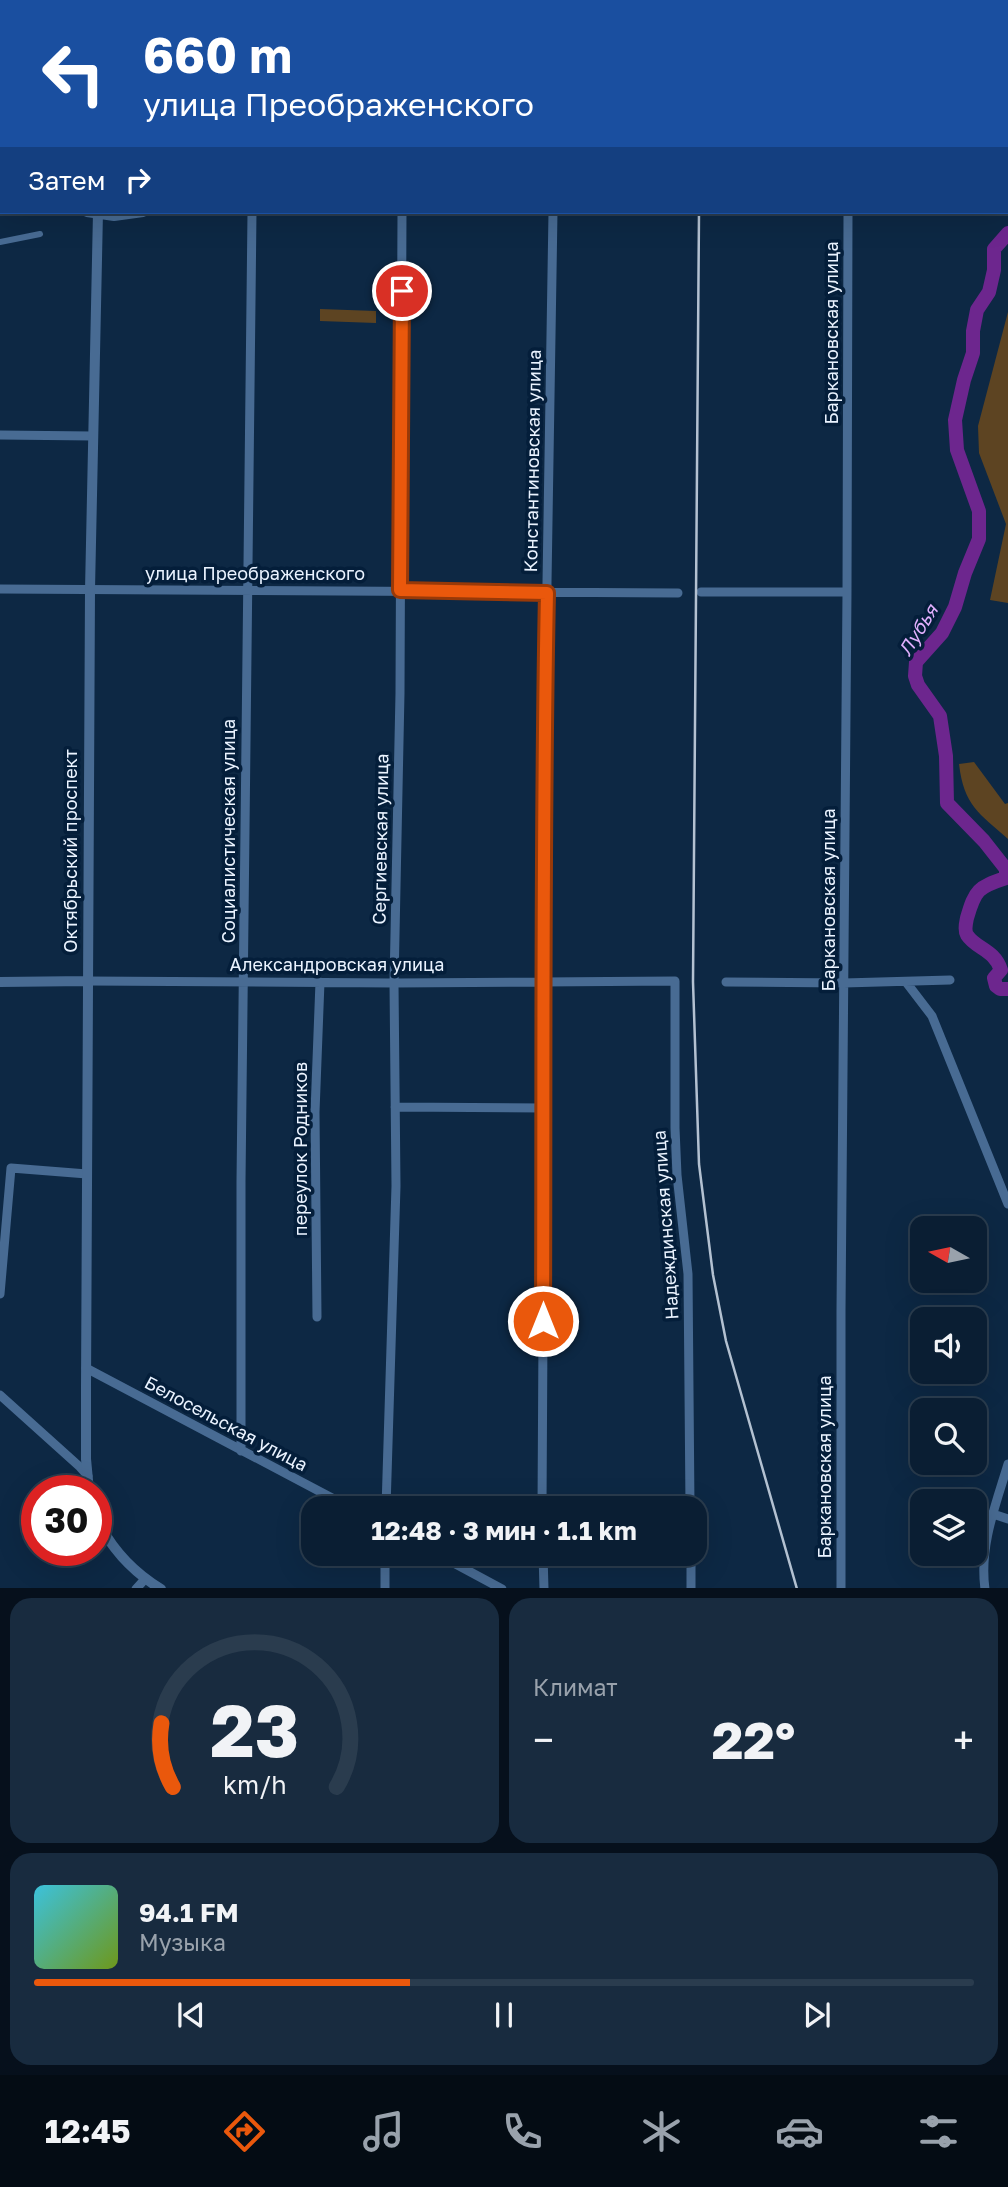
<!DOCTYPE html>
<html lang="ru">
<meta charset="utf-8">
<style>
:root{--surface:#0a1e33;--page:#182b3f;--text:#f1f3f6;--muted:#99a2ac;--line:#2a3c4e;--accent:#ea580c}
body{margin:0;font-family:"Golos Text",sans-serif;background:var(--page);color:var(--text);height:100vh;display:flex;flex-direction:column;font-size:26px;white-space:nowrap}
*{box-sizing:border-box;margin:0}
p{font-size:23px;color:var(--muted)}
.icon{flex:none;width:38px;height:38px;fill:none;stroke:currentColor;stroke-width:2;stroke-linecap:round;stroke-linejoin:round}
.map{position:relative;height:1588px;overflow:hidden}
.side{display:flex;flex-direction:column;gap:10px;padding:10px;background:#06101c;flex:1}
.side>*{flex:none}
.banner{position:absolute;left:0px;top:0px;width:1008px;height:214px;box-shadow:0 7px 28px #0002,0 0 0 2px var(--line);background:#1a4fa0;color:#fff;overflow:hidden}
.needle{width:46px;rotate:279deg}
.buttons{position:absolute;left:910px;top:1216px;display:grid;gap:14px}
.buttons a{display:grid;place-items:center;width:77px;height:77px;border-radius:14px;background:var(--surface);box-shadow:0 7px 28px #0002,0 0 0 2px var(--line);font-size:35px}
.speed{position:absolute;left:21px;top:1475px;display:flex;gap:14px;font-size:35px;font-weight:700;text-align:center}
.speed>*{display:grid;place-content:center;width:91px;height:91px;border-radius:50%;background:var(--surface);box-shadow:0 7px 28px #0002,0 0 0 2px var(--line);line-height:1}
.speed .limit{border:10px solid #d22;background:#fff;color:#111}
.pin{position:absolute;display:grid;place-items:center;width:60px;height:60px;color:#fff;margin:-30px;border:4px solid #fff;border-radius:50%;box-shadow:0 2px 7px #0007}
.me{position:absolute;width:77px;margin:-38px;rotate:0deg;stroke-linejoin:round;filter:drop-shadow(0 0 5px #0008)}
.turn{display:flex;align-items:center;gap:24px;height:147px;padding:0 28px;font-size:32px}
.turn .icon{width:91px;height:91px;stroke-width:2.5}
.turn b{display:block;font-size:49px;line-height:60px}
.then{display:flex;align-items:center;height:66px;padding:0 28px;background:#0003;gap:14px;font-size:26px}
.big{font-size:52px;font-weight:700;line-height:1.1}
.side .widget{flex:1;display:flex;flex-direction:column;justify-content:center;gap:10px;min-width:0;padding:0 24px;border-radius:21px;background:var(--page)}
.side .dial{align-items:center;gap:0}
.dial svg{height:182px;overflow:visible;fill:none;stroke:var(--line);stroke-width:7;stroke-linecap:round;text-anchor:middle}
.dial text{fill:var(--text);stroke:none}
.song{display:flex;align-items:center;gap:21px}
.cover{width:84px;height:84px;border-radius:10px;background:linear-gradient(135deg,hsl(190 70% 55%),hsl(80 70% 35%))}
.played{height:7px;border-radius:4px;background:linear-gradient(90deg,var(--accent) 40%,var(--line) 40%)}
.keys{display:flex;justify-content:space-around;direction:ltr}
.heat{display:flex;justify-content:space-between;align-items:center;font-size:38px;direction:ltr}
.side .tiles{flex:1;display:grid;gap:10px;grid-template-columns:1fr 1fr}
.widget:last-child{grid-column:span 2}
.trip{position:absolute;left:301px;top:1496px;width:406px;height:70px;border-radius:21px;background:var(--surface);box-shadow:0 7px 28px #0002,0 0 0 2px var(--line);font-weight:700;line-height:70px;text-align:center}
.menu{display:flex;height:112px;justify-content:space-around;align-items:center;background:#040c14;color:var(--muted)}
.menu .icon{width:49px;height:49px}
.menu .active{color:var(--accent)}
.menu b{font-size:32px;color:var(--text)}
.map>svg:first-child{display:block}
.green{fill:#5d4422}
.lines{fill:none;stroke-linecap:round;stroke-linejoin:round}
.river{stroke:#6d268e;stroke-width:14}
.pedestrian{stroke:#486b93;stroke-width:6}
.minor{stroke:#486b93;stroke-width:9}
.tertiary{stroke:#486b93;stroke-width:10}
.rail{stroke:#b3c1d1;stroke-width:2.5}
.route-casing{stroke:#983908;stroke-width:18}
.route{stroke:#ea580c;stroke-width:12}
.labels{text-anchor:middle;stroke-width:7;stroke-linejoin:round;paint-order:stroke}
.street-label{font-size:18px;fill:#eaf3ff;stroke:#041e3a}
.water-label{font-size:19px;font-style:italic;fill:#e0affd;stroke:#041e3a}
</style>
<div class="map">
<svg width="1008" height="1589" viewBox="0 0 1008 1589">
<rect width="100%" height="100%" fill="#0d2844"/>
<path class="green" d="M320 309 376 311V323L320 321Z
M1008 312V603L990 600 1006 524 979 453 978 426Z
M974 762 1005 804 1008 803V839C979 813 964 806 959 764Z"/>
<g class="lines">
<path class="river" d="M1008 233 994 249V270L989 292 977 310 973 331V353L964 380 955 420 957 450 979 511V539L965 573 955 607 942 633 916 662 915 676 918 685 940 716 946 756 947 803 984 841 1006 869V878C978 887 975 890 967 918 966 923 964 930 967 935 976 949 994 949 1001 970L994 978 996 986 1000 989H1008"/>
<path class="pedestrian" d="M0 242 40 234"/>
<path class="minor" d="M848 0V2
M251 2V0
M403 2V0
M553 2V0
M655 2 656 0
M0 40H2
M1006 49H1008
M0 435 93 436
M0 589 678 593
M701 592H847
M88 981 394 983 675 981V1128L677 1175 688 1274 690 1508
M726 982 844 983 950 980
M906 982 932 1016 1008 1204
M395 1107 544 1108
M0 1294 11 1168 87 1174
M317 1317 315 1112 320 982
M86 1368 351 1508
M0 1395 80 1467 88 1476
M241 1451V1182L252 212
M386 1508 396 1186 394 983 400 693 402 212
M542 1508 545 983 543 829 553 212
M993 1514 1008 1519
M385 1554V1589
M437 1554 502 1589
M543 1554 544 1589
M691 1554V1589
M136 1589 145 1579
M841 1589V1311L847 592 848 212
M985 1589C979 1546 996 1504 1008 1464"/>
<path class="tertiary" d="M98 2V0
M0 196H2
M87 212 114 216 143 212
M0 982 88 981
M89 1491 86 1459V1387L90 590 98 212
M96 1517C110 1547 133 1572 161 1589"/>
<path class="rail" d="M699 2V0
M699 212 693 982 699 1164 713 1275 726 1341 797 1589"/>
</g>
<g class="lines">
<defs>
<path id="route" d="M402 291 400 590 547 593C542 836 544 1078 543 1321"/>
</defs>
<use href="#route" class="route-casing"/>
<use href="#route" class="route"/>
</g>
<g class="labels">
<g class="street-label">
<text transform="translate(832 333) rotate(-90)" y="6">Баркановская улица</text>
<text transform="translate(533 461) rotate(-89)" y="6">Константиновская улица</text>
<text x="255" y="580">улица Преображенского</text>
<text transform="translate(229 831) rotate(-90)" y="6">Социалистическая улица</text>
<text transform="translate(381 839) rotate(-89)" y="6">Сергиевская улица</text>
<text transform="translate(71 851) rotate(-90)" y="6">Октябрьский проспект</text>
<text transform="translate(829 900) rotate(-90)" y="6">Баркановская улица</text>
<text x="337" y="971">Александровская улица</text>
<text transform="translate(301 1149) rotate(-90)" y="6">переулок Родников</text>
<text transform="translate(666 1225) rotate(-94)" y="6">Надеждинская улица</text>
<text transform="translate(226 1424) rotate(28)" y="6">Белосельская улица</text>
<text transform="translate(825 1467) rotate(-90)" y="6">Баркановская улица</text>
</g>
<g class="water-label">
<text transform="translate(918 630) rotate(-58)" y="7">Лубья</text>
</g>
</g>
</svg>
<div class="buttons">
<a><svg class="needle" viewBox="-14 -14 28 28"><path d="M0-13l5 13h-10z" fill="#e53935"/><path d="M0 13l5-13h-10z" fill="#99a2ac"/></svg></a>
<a><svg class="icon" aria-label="sound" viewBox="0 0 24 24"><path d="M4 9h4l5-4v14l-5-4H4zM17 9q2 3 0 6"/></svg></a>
<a><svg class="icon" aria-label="search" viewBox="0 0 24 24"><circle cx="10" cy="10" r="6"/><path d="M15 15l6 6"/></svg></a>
<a><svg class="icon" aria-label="layers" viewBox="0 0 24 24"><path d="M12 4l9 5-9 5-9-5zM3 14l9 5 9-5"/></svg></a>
</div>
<div class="speed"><div class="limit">30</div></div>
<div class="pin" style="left:402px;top:291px;background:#d93025"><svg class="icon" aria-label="arrive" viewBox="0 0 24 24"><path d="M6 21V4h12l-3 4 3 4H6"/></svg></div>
<svg class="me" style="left:543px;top:1321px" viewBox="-20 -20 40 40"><circle r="17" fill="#ea580c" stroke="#fff" stroke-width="3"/><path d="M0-11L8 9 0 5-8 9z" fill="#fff"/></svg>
<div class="trip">12:48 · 3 мин · 1.1 km</div>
<div class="banner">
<div class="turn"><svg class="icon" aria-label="left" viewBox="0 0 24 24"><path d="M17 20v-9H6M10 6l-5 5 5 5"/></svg><div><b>660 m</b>улица Преображенского</div></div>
<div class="then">Затем<svg class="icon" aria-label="right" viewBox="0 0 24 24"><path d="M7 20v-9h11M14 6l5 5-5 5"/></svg></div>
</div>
</div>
<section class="side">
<div class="tiles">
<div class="widget dial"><svg viewBox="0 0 100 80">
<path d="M14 69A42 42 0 1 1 86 69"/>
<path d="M14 69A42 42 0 0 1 9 41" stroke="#ea580c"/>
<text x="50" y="56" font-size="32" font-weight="700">23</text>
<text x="50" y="72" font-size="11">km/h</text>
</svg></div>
<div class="widget"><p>Климат</p>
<div class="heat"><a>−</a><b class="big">22°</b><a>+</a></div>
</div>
<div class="widget">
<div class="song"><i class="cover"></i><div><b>94.1 FM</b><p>Музыка</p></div></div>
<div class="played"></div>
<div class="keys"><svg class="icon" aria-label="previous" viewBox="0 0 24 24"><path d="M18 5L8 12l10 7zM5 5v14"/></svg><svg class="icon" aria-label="pause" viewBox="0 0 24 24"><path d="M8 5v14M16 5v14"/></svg><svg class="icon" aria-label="next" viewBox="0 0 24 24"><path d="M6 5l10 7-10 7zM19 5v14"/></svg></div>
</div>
</div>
</section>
<nav class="menu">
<b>12:45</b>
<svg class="icon active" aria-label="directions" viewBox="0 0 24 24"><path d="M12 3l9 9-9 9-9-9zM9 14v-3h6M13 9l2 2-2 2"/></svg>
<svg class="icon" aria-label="music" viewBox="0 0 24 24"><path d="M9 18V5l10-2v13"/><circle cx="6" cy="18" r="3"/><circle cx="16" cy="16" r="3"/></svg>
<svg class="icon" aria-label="phone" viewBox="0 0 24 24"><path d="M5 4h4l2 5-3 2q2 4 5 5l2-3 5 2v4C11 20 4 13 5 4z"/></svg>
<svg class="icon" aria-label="climate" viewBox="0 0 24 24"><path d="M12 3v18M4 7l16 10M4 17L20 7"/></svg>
<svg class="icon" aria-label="car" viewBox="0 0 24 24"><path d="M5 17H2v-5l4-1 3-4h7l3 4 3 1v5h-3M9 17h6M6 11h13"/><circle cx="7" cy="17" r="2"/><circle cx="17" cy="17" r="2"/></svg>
<svg class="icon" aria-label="filters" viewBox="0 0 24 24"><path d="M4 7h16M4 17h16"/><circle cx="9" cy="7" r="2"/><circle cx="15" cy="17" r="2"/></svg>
</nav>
